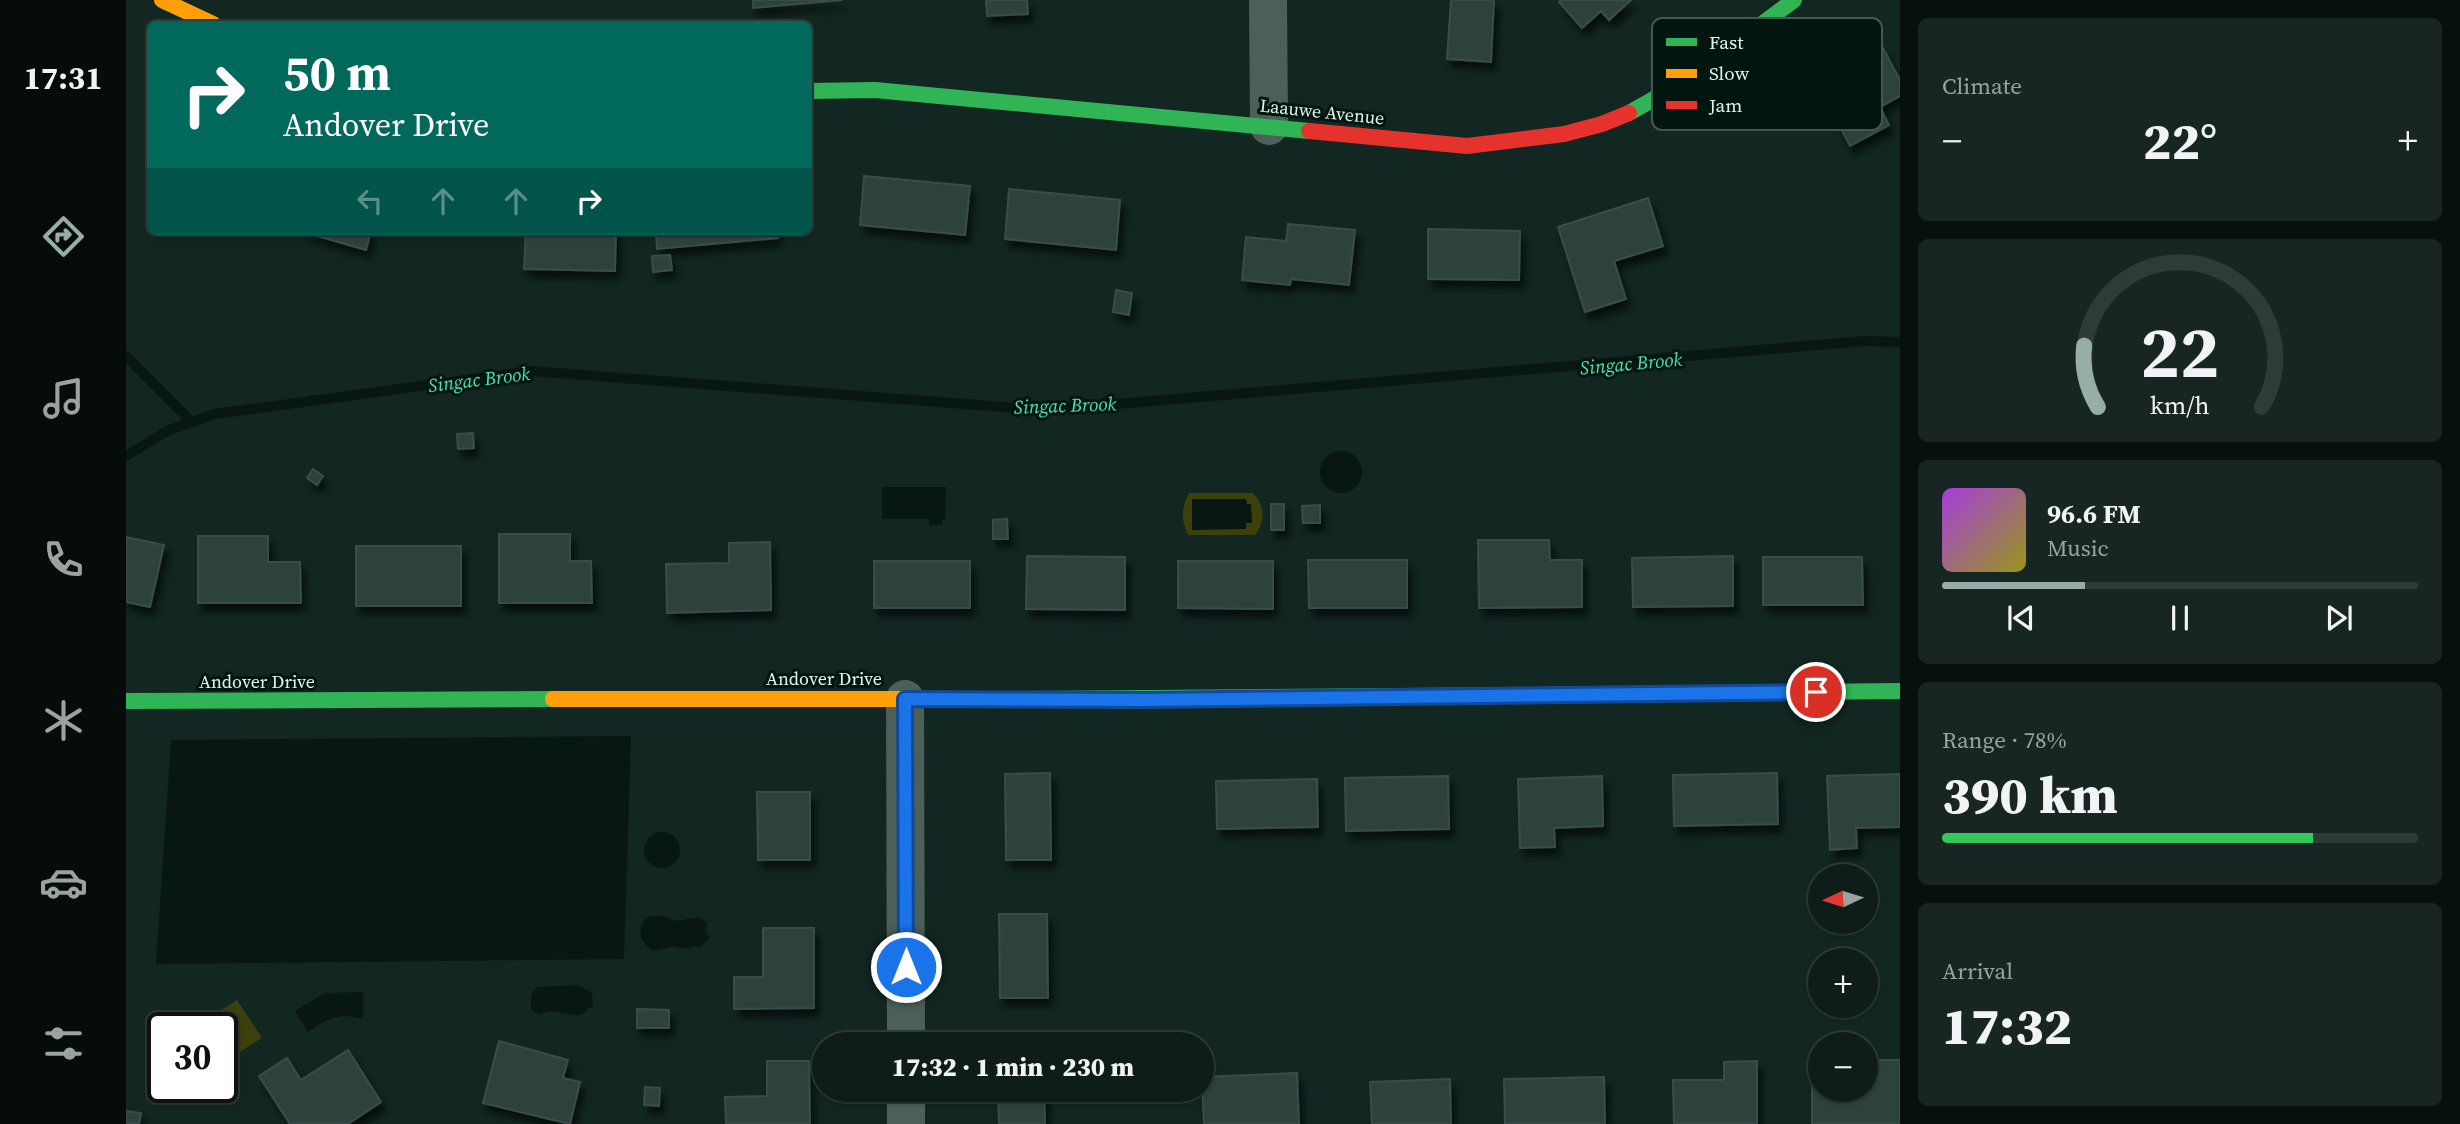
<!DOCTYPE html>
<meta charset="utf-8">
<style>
:root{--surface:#0e1d19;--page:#172622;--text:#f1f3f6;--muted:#9ba2a2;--line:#2e3b38;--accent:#96aea6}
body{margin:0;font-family:"Source Serif 4",serif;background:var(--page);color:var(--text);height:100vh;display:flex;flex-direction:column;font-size:26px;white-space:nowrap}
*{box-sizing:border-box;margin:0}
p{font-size:23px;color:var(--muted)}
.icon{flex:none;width:38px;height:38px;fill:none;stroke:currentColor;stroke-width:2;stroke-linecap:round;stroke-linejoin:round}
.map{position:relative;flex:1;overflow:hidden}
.details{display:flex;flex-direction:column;gap:18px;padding:18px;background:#08100e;width:560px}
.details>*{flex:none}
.hud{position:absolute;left:21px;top:21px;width:665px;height:214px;border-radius:10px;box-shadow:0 2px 5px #0004,0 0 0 2px var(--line);background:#00695c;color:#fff;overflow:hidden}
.needle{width:46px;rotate:266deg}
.buttons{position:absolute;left:1682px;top:864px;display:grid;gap:14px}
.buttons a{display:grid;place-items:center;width:70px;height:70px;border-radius:50%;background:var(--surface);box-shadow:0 2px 5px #0004,0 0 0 2px var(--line);font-size:35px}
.speed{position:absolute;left:21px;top:1012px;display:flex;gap:14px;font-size:35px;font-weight:700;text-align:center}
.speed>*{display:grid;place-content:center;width:91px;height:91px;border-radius:50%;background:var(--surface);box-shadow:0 2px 5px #0004,0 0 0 2px var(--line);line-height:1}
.speed .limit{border:4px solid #111;border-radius:10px;background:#fff;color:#111}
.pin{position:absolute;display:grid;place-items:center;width:60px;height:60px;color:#fff;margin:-30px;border:4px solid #fff;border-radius:50%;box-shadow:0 2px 7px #0007}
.me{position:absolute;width:77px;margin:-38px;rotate:0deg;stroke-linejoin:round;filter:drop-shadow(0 0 5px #0008)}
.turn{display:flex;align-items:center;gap:24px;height:147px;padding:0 21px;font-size:32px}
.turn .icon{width:91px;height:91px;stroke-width:2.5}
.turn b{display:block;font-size:49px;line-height:60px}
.lanes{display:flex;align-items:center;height:66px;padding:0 21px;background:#0003;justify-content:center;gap:35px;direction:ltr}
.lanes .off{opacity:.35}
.big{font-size:52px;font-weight:800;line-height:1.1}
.details .card{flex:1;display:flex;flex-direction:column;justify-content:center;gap:10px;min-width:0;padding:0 24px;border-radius:10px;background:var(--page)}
.details .dial{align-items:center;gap:0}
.dial svg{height:182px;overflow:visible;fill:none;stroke:var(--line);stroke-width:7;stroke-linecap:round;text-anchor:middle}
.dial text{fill:var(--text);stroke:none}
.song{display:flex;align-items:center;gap:21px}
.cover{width:84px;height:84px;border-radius:10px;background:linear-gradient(135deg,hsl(280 70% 55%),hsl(60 70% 35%))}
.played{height:7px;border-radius:4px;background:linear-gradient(90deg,var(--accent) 30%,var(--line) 30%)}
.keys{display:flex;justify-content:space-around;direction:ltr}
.heat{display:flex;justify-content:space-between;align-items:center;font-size:38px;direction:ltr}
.charge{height:10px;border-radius:5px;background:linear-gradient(90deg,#34c759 78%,var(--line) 0)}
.trip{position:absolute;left:686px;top:1032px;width:402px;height:70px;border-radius:35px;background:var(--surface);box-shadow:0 2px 5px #0004,0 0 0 2px var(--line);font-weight:800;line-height:70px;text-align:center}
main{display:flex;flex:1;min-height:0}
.menu{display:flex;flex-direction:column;width:126px;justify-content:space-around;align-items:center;background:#060c0a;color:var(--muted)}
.menu .icon{width:49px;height:49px}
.menu .active{color:var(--accent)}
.menu b{font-size:32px;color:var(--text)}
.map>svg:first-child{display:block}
.green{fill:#3c400a}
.water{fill:#081712}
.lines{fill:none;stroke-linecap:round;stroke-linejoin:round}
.stream{stroke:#081712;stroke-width:10}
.building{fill:#2f423e;stroke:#394e4a;stroke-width:2;filter:url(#shadow)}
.street{stroke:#4e5f59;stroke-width:38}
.fast{stroke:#30b455;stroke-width:16}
.slow{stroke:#ff9f0a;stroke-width:16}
.jam{stroke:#e5322d;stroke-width:16}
.route-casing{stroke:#114b97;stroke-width:18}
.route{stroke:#1a73e8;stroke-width:12}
.labels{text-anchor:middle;stroke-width:6;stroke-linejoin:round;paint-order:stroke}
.street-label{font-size:18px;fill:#ddf6ed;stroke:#03150f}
.water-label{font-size:19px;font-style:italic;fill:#46e5b9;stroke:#03150f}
.key{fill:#03150f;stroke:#445852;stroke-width:2}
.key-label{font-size:19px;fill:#ddf6ed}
</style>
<main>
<nav class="menu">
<b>17:31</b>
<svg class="icon active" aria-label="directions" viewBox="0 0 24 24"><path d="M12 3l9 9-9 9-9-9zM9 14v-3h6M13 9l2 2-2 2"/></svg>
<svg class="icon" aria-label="music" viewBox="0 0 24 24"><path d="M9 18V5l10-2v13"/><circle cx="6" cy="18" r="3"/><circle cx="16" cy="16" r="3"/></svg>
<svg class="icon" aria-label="phone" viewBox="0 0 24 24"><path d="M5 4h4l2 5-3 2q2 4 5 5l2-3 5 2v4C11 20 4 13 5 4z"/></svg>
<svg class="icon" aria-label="climate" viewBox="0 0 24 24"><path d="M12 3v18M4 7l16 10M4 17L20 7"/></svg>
<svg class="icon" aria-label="car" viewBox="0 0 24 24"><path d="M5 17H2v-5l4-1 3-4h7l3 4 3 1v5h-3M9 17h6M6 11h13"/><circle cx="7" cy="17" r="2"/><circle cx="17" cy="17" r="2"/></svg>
<svg class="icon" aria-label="filters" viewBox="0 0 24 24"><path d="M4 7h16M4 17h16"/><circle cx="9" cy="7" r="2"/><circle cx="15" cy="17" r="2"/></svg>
</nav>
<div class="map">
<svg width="1774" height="1124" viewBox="0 0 1774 1124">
<defs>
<filter id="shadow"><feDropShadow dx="4.5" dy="8" stdDeviation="3.5" flood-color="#0009"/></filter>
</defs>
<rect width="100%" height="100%" fill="#122721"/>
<path class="green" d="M1063 493H1127C1139 507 1140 520 1129 535H1062C1055 519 1055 510 1063 493Z
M111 1000 136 1038 96 1063V1027H73L72 1025Z"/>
<path class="water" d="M1194 472a21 21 0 1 1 42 0a21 21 0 1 1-42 0Z
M756 487H820L819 520H816V525H803V519H756Z
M1066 499H1120L1121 504H1125L1126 523H1120V529L1066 530Z
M505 736 498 959 30 964 45 740Z
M518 850a18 18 0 1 1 36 0a18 18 0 1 1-36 0Z
M524 916H537L550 921 573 917 581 923 580 933 584 937 574 948 568 946C556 952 554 945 544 947 536 948 534 951 525 950L516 940 514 932 517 922Z
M452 985 466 993 467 1007 461 1009 457 1014C441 1019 428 1005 414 1015L405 1010V995L411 987Z
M237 992V1016L235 1019C213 1012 201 1019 182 1032L169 1011 199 993Z"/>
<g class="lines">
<path class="stream" d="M0 356 66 422
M0 456 43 430 89 414 404 371 918 410 1740 341 1774 342"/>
</g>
<path class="building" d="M627 0H717L627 8Z
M860 0H901L902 14 861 16Z
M1325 0H1368L1365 62 1321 59Z
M1435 0H1505L1483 20 1475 11 1456 28 1433 2Z
M1757 48 1774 80V96L1754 107 1763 125 1724 146 1691 83Z
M738 176 844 186 839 235 734 225Z
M883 189 994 200 990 250 879 239Z
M1522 198 1537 246 1488 261 1500 299 1459 312 1432 227Z
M1162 224 1229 230 1223 285 1165 279 1164 285 1116 280 1120 237 1160 241Z
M1302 229 1394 231 1393 280 1302 279Z
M174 231H245L240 250Z
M400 231H490L489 271 398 269Z
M530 231H651L652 238 531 249Z
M544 255 546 270 527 272 526 256Z
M990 290 1006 293 1003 315 987 312Z
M347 433 348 448 332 449 331 434Z
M187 469 197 476 191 485 181 478Z
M1145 504H1158V530H1145Z
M1194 505V523H1177L1176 506Z
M881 519 882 539H867V520Z
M373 534H444V561H465L466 603H373Z
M72 536H142V562H174L175 603H72Z
M0 537 38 545 24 607 0 602Z
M1352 540H1423L1424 560H1456V607L1353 608Z
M644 542 645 610 541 613 540 564 603 563V543Z
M230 546H335V606H230Z
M901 556 999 557V610L900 609Z
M1607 556V606L1507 607 1506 558Z
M1637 557H1736L1737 605H1637Z
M1182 560H1281V608H1183Z
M748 561H844V608H748Z
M1052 561H1147V609L1052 608Z
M924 773 925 860H880L879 774Z
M1651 773 1652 824 1548 826 1547 775Z
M1774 774V827L1730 828 1731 848 1704 850 1701 776Z
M1322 776 1323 829 1220 831 1219 778Z
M1476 776 1477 826 1428 828 1429 847 1394 848 1392 779Z
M1191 779 1192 827 1091 829 1090 781Z
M631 792H684V860H632Z
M873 914H921L922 998H874Z
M637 928H688V1008L608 1009V977H637Z
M511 1009 543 1010V1028H511Z
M373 1041 442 1060 437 1078 454 1082 444 1124 357 1103Z
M222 1050 255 1102 222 1124H164L133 1076 161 1058 175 1080Z
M1740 1060H1774V1124H1686V1082L1694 1081V1090H1740Z
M641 1061H683L684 1124H600L599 1097 641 1096Z
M1631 1061V1124H1548L1547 1080H1598V1062Z
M1171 1073 1173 1124H1078L1076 1077Z
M1478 1077 1479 1124H1379L1378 1079Z
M1324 1079 1325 1124H1246L1244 1082Z
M519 1087 534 1088 533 1106 518 1105Z
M872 1090H918L919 1124H873Z
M0 1111 15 1113 13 1124 0 1123Z"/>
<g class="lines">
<path class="street" d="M1142 0 1143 126
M779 699 780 1045
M780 1090V1124"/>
<path class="fast" d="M682 91 749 90 1183 131
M1503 113 1563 79 1668 0
M1678 692 1774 691
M899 699 1403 695
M0 701 427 699"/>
<path class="slow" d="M36 0 87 24
M1403 695 1678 692
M427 699H899"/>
<path class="jam" d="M1183 131 1341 146 1438 134 1476 124 1503 113"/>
</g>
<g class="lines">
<defs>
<path id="route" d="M780 967 779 699 1019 700 1690 692"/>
</defs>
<use href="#route" class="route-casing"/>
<use href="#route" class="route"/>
</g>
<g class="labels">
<g class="street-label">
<text transform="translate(1196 112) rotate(6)" y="6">Laauwe Avenue</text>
<text x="698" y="685">Andover Drive</text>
<text x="131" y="688">Andover Drive</text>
</g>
<g class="water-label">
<text transform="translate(1505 363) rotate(-5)" y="7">Singac Brook</text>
<text transform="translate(353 379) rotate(-7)" y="7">Singac Brook</text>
<text transform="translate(939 405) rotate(-2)" y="7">Singac Brook</text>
</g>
</g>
<rect x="1526" y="18" width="230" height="112" rx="10" class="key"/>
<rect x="1540" y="38" width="31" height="8" fill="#30b455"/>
<rect x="1540" y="69" width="31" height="9" fill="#ff9f0a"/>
<rect x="1540" y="101" width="31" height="8" fill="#e5322d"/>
<g class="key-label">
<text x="1583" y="49">Fast</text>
<text x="1583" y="80">Slow</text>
<text x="1583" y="112">Jam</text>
</g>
</svg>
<div class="buttons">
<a><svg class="needle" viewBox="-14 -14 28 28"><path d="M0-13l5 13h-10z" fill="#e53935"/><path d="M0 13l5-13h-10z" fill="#9ba2a2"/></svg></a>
<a>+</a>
<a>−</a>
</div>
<div class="speed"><div class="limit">30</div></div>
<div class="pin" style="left:1690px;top:692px;background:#d93025"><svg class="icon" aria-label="arrive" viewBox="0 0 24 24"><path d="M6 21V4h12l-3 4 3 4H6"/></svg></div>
<svg class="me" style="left:780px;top:967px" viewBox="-20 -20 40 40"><circle r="17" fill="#1a73e8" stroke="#fff" stroke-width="3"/><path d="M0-11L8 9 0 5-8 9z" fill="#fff"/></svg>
<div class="trip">17:32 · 1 min · 230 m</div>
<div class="hud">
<div class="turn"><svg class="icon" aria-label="right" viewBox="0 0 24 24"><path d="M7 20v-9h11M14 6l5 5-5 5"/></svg><div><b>50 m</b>Andover Drive</div></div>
<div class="lanes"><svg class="icon off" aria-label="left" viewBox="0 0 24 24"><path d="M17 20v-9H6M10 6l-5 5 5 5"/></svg><svg class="icon off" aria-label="ahead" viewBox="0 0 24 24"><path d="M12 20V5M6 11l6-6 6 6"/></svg><svg class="icon off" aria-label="ahead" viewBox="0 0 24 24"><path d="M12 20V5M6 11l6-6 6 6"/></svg><svg class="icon" aria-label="right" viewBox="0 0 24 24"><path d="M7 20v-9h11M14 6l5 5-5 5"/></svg></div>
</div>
</div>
<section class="details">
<div class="card"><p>Climate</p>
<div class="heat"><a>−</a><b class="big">22°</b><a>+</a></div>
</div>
<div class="card dial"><svg viewBox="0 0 100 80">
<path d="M14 69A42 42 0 1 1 86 69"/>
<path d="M14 69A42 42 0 0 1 8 42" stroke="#96aea6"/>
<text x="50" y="56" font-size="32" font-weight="700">22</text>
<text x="50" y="72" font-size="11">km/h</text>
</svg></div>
<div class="card">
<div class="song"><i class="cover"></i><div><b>96.6 FM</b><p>Music</p></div></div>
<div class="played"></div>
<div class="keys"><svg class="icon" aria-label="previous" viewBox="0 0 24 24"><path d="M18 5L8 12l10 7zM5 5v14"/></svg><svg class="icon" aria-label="pause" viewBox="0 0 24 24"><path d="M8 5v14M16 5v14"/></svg><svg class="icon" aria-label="next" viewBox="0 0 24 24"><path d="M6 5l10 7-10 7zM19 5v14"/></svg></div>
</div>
<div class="card"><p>Range · 78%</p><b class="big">390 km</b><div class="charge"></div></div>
<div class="card"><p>Arrival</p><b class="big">17:32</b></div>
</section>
</main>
